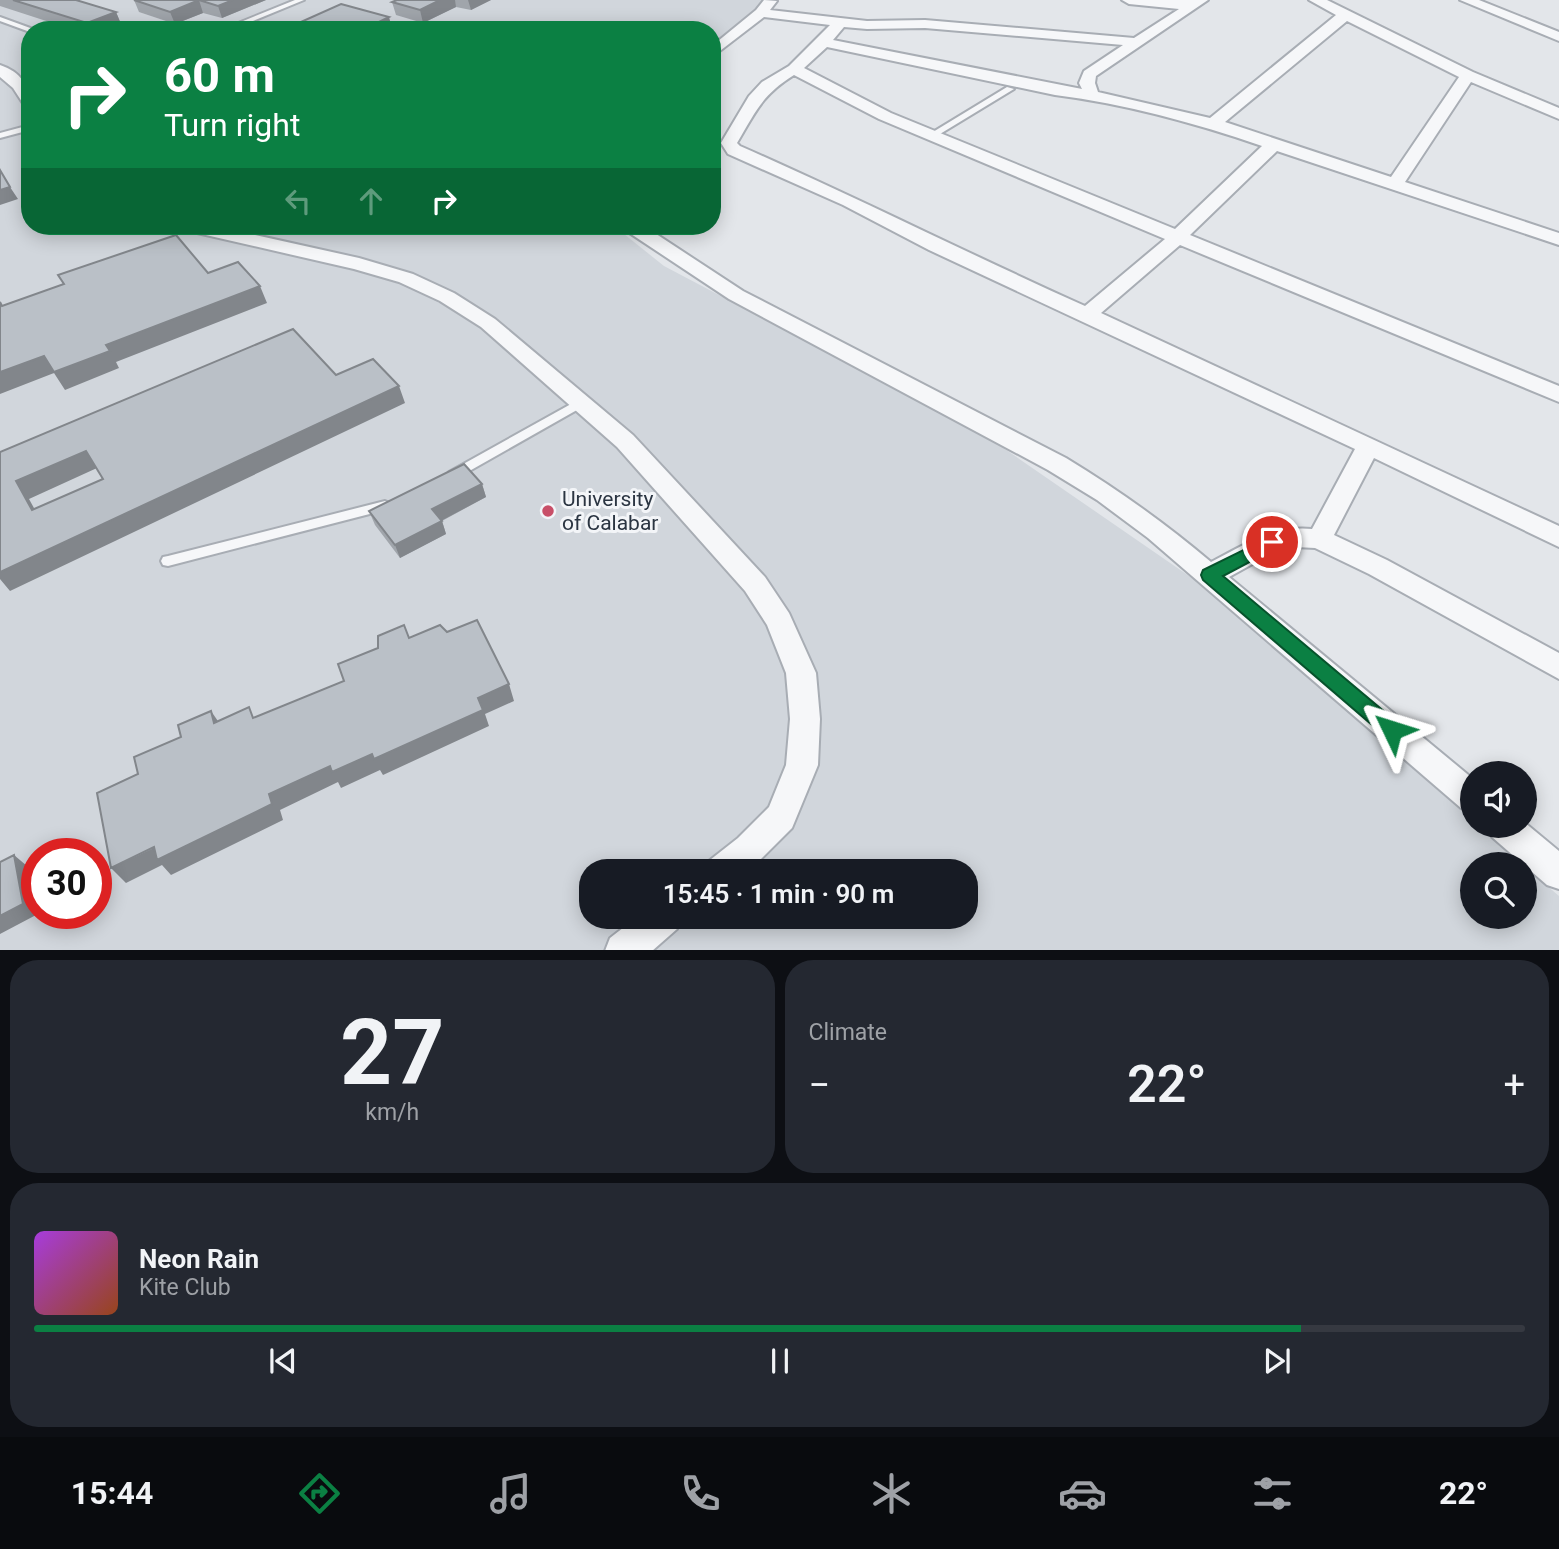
<!DOCTYPE html>
<meta charset="utf-8">
<style>
:root{--surface:#171b24;--page:#242831;--text:#f1f3f6;--muted:#9ea1a6;--line:#363941;--accent:#0b8043}
body{margin:0;font-family:Roboto,sans-serif;background:var(--page);color:var(--text);height:100vh;display:flex;flex-direction:column;font-size:26px;white-space:nowrap}
*{box-sizing:border-box;margin:0}
p{font-size:23px;color:var(--muted)}
.icon{flex:none;width:38px;height:38px;fill:none;stroke:currentColor;stroke-width:2;stroke-linecap:round;stroke-linejoin:round}
.map{position:relative;height:950px;overflow:hidden}
.details{display:flex;flex-direction:column;gap:10px;padding:10px;background:#0d0f14;flex:1}
.details>*{flex:none}
.hud{position:absolute;left:21px;top:21px;width:700px;height:214px;border-radius:28px;box-shadow:0 4px 18px #0003;background:#0b8043;color:#fff;overflow:hidden}
.fabs{position:absolute;left:1460px;top:761px;display:grid;gap:14px}
.fabs a{display:grid;place-items:center;width:77px;height:77px;border-radius:50%;background:var(--surface);box-shadow:0 4px 18px #0003;font-size:35px}
.speed{position:absolute;left:21px;top:838px;display:flex;gap:14px;font-size:35px;font-weight:700;text-align:center}
.speed>*{display:grid;place-content:center;width:91px;height:91px;border-radius:50%;background:var(--surface);box-shadow:0 4px 18px #0003;line-height:1}
.speed .limit{border:10px solid #d22;background:#fff;color:#111}
.pin{position:absolute;display:grid;place-items:center;width:60px;height:60px;color:#fff;margin:-30px;border:4px solid #fff;border-radius:50%;box-shadow:0 2px 7px #0007}
.me{position:absolute;width:77px;margin:-38px;rotate:311deg;stroke-linejoin:round;filter:drop-shadow(0 0 5px #0008)}
.turn{display:flex;align-items:center;gap:24px;height:147px;padding:0 28px;font-size:32px}
.turn .icon{width:91px;height:91px;stroke-width:2.5}
.turn b{display:block;font-size:49px;line-height:60px}
.lanes{display:flex;align-items:center;height:66px;padding:0 28px;background:#0003;justify-content:center;gap:35px;direction:ltr}
.lanes .off{opacity:.35}
.big{font-size:52px;font-weight:600;line-height:1.1}
.details .tile{flex:1;display:flex;flex-direction:column;justify-content:center;gap:10px;min-width:0;padding:0 24px;border-radius:28px;background:var(--page)}
.details .dial{align-items:center;gap:0}
.dial b{font-size:91px;line-height:1}
.song{display:flex;align-items:center;gap:21px}
.cover{width:84px;height:84px;border-radius:10px;background:linear-gradient(135deg,hsl(280 70% 55%),hsl(20 70% 35%))}
.played{height:7px;border-radius:4px;background:linear-gradient(90deg,var(--accent) 85%,var(--line) 85%)}
.keys{display:flex;justify-content:space-around;direction:ltr}
.heat{display:flex;justify-content:space-between;align-items:center;font-size:38px;direction:ltr}
.details .tiles{flex:1;display:grid;gap:10px;grid-template-columns:1fr 1fr}
.tile:last-child{grid-column:span 2}
.trip{position:absolute;left:579px;top:859px;width:399px;height:70px;border-radius:28px;background:var(--surface);box-shadow:0 4px 18px #0003;font-weight:600;line-height:70px;text-align:center}
.dock{display:flex;height:112px;justify-content:space-around;align-items:center;background:#090b0e;color:var(--muted)}
.dock .icon{width:49px;height:49px}
.dock .active{color:var(--accent)}
.dock b{font-size:32px;color:var(--text)}
.map>svg:first-child{display:block}
.built{fill:#d1d6dc;fill-rule:evenodd}
.lines{fill:none;stroke-linecap:round;stroke-linejoin:round}
.service-casing{stroke:#a8adb4;stroke-width:4}
.minor-casing{stroke:#a8adb4;stroke-width:4}
.service{fill:#f6f7f9;fill-rule:evenodd}
.minor{fill:#f6f7f9;fill-rule:evenodd}
.wall{fill:#a0a5ab}
.shaded-wall{fill:#82868b}
.building{fill:#bac0c7;stroke:#82868b;stroke-width:2;fill-rule:evenodd}
.route{fill:#0b8043;stroke:#07532c;stroke-width:2}
.poi-dot{fill:#c84f68;stroke:#f3f5f8;stroke-width:2.5}
.labels{text-anchor:middle;stroke-width:6;stroke-linejoin:round;paint-order:stroke}
.poi-label{font-size:21px;fill:#2b3542;stroke:#f3f5f8;text-anchor:start}
</style>
<div class="map">
<svg width="1559" height="951" viewBox="0 0 1559 951">
<rect width="100%" height="100%" fill="#e3e6ea"/>
<path class="built" d="M0 0H774L771 8 758 6 712 45V30H30V226H614L664 266 986 436 1205 587 1472 820V826H1479L1523 864H1472V917H1524V866L1559 896V951H0ZM37 854H96V914H37ZM592 872H966V917H592Z"/>
<g class="lines">
<defs>
<path id="service" d="M295 0H304L231 30H221Z
M0 17 33 29 34 30H30V32L0 21Z
M1007 87 1014 89 935 137 928 135Z
M30 125V130L0 138V133Z
M580 399 586 403 584 406 457 478H449L447 475 449 472Z
M385 501 389 503 391 506 389 509 168 566 163 565 161 561 163 557 168 556Z"/>
<path id="minor" d="M764 0 777 1 770 10 867 21 925 20 1134 38 1179 9 1129 4 1122 0H1208L1096 76 1095 83 1098 92 1210 118 1336 15 1309 0H1327L1473 72 1559 108V119L1471 82 1405 182 1559 233V245L1277 151 1190 235 1559 386V402L1180 245 1101 313 1559 526V547L1374 458 1334 535 1387 560 1559 653V679L1369 574 1315 548 1296 547 1278 550 1229 577 1472 778V813L1461 808 1148 538 1097 500 1048 470 729 299 625 230 623 226H644L743 291 1066 458C1117 489 1165 523 1211 562 1244 545 1274 525 1312 529L1355 449 929 250 843 205 728 154 721 143 749 96 762 82 789 66 830 25 764 17 712 57V46L756 10ZM1347 21 1459 77 1391 177 1225 122ZM844 27 867 29 925 28 1123 45 1084 71 1079 83 1082 89 833 40ZM827 47 1055 95C1126 104 1195 123 1262 146L1175 229 891 113 804 68ZM794 75 879 119 1165 239 1085 306C969 254 856 197 740 146L737 143C756 111 762 95 794 75Z
M1460 0H1479L1559 32V41Z
M0 65C21 72 30 86 30 107L24 105 13 88 0 77Z
M182 226H215L359 258 413 274 454 293 495 319 633 435 765 577 789 613 816 673 820 719 818 765 792 828 748 872H705L710 860 738 838 769 807 786 765 790 719 786 673 767 625 745 591 617 447 481 327 440 301 399 282 354 269 184 230Z
M1524 822 1559 851V889L1547 885 1492 837 1488 826H1524Z
M637 917H682L677 929 652 951H605L610 938Z"/>
</defs>
<use href="#service" class="service-casing"/>
<use href="#minor" class="minor-casing"/>
<use href="#service" class="service"/>
<use href="#minor" class="minor"/>
</g>
<path class="wall" d="M0 0H77L116 12 121 24 108 30H74L0 6Z
M134 0H266L222 18 203 13 175 24 139 12Z
M397 0H491L471 10 456 7 423 23 396 15 392 2Z
M482 484 486 497 442 521 446 534 400 558 375 525 369 511Z"/>
<path class="shaded-wall" d="M199 0 203 13 175 24 170 12Z
M233 0H266L222 18 218 6Z
M440 0H455L456 7 423 23 420 10Z
M468 0H491L471 10Z
M116 12 121 24 108 30H90L87 23Z
M389 17 392 28 389 30H363Z
M10 187 18 199 0 205V190Z
M260 286 267 303 116 362 119 368 65 390 54 373 0 394V372L44 356 106 345Z
M399 386 405 403 10 591 0 579V572Z
M86 451 97 468 29 499 45 528 32 510 16 481Z
M482 484 486 497 437 523 432 509Z
M442 521 446 534 400 558 395 545Z
M509 684 514 701 485 714 489 726 383 775 380 770 341 788 338 782 280 810 283 820 171 875 162 865 126 883 111 868 330 766Z
M211 711 222 727 214 723Z
M14 855 27 866 36 915 0 934V916Z"/>
<path class="building" d="M13 0H76L116 12 87 23Z
M134 0H233L218 6 199 0 170 12Z
M397 0H440L420 10 392 2Z
M341 4 389 17 363 30H283Z
M0 170 10 187 0 190Z
M176 235 208 273 238 262 260 286 106 345 110 351 54 372 44 356 0 372V302L2 306 64 284 58 275Z
M293 329 336 375 373 359 399 386 0 572V452ZM86 451 103 479 32 510 16 481Z
M464 464 482 484 432 509 442 521 395 545 369 511Z
M477 620 509 684 478 698 483 710 374 759 372 754 332 772 330 766 269 794 272 804 157 860 154 847 111 868 97 793 138 774 134 757 181 737 178 725 211 711 214 723 249 707 253 718 344 681 338 664 378 648V636L404 625 409 638 440 625 447 632Z
M14 855 23 904 0 916V862Z"/>
<path class="route" d="M1272 536 1278 538 1280 542 1278 547 1223 576 1399 724 1402 730 1399 736 1392 738 1385 736 1203 580 1201 575 1203 570Z"/>
<circle class="poi-dot" cx="548" cy="511" r="7"/>
<g class="labels">
<g class="poi-label">
<text x="562" y="506">University<tspan x="562" dy="24">of Calabar</tspan></text>
</g>
</g>
</svg>
<div class="fabs">
<a><svg class="icon" aria-label="sound" viewBox="0 0 24 24"><path d="M4 9h4l5-4v14l-5-4H4zM17 9q2 3 0 6"/></svg></a>
<a><svg class="icon" aria-label="search" viewBox="0 0 24 24"><circle cx="10" cy="10" r="6"/><path d="M15 15l6 6"/></svg></a>
</div>
<div class="speed"><div class="limit">30</div></div>
<div class="pin" style="left:1272px;top:542px;background:#d93025"><svg class="icon" aria-label="arrive" viewBox="0 0 24 24"><path d="M6 21V4h12l-3 4 3 4H6"/></svg></div>
<svg class="me" style="left:1392px;top:730px" viewBox="-20 -20 40 40"><path d="M0-17L14 15 0 8-14 15z" fill="#0b8043" stroke="#fff" stroke-width="4"/></svg>
<div class="trip">15:45 · 1 min · 90 m</div>
<div class="hud">
<div class="turn"><svg class="icon" aria-label="right" viewBox="0 0 24 24"><path d="M7 20v-9h11M14 6l5 5-5 5"/></svg><div><b>60 m</b>Turn right</div></div>
<div class="lanes"><svg class="icon off" aria-label="left" viewBox="0 0 24 24"><path d="M17 20v-9H6M10 6l-5 5 5 5"/></svg><svg class="icon off" aria-label="ahead" viewBox="0 0 24 24"><path d="M12 20V5M6 11l6-6 6 6"/></svg><svg class="icon" aria-label="right" viewBox="0 0 24 24"><path d="M7 20v-9h11M14 6l5 5-5 5"/></svg></div>
</div>
</div>
<section class="details">
<div class="tiles">
<div class="tile dial"><b>27</b><p>km/h</p></div>
<div class="tile"><p>Climate</p>
<div class="heat"><a>−</a><b class="big">22°</b><a>+</a></div>
</div>
<div class="tile">
<div class="song"><i class="cover"></i><div><b>Neon Rain</b><p>Kite Club</p></div></div>
<div class="played"></div>
<div class="keys"><svg class="icon" aria-label="previous" viewBox="0 0 24 24"><path d="M18 5L8 12l10 7zM5 5v14"/></svg><svg class="icon" aria-label="pause" viewBox="0 0 24 24"><path d="M8 5v14M16 5v14"/></svg><svg class="icon" aria-label="next" viewBox="0 0 24 24"><path d="M6 5l10 7-10 7zM19 5v14"/></svg></div>
</div>
</div>
</section>
<nav class="dock">
<b>15:44</b>
<svg class="icon active" aria-label="directions" viewBox="0 0 24 24"><path d="M12 3l9 9-9 9-9-9zM9 14v-3h6M13 9l2 2-2 2"/></svg>
<svg class="icon" aria-label="music" viewBox="0 0 24 24"><path d="M9 18V5l10-2v13"/><circle cx="6" cy="18" r="3"/><circle cx="16" cy="16" r="3"/></svg>
<svg class="icon" aria-label="phone" viewBox="0 0 24 24"><path d="M5 4h4l2 5-3 2q2 4 5 5l2-3 5 2v4C11 20 4 13 5 4z"/></svg>
<svg class="icon" aria-label="climate" viewBox="0 0 24 24"><path d="M12 3v18M4 7l16 10M4 17L20 7"/></svg>
<svg class="icon" aria-label="car" viewBox="0 0 24 24"><path d="M5 17H2v-5l4-1 3-4h7l3 4 3 1v5h-3M9 17h6M6 11h13"/><circle cx="7" cy="17" r="2"/><circle cx="17" cy="17" r="2"/></svg>
<svg class="icon" aria-label="filters" viewBox="0 0 24 24"><path d="M4 7h16M4 17h16"/><circle cx="9" cy="7" r="2"/><circle cx="15" cy="17" r="2"/></svg>
<b>22°</b>
</nav>
